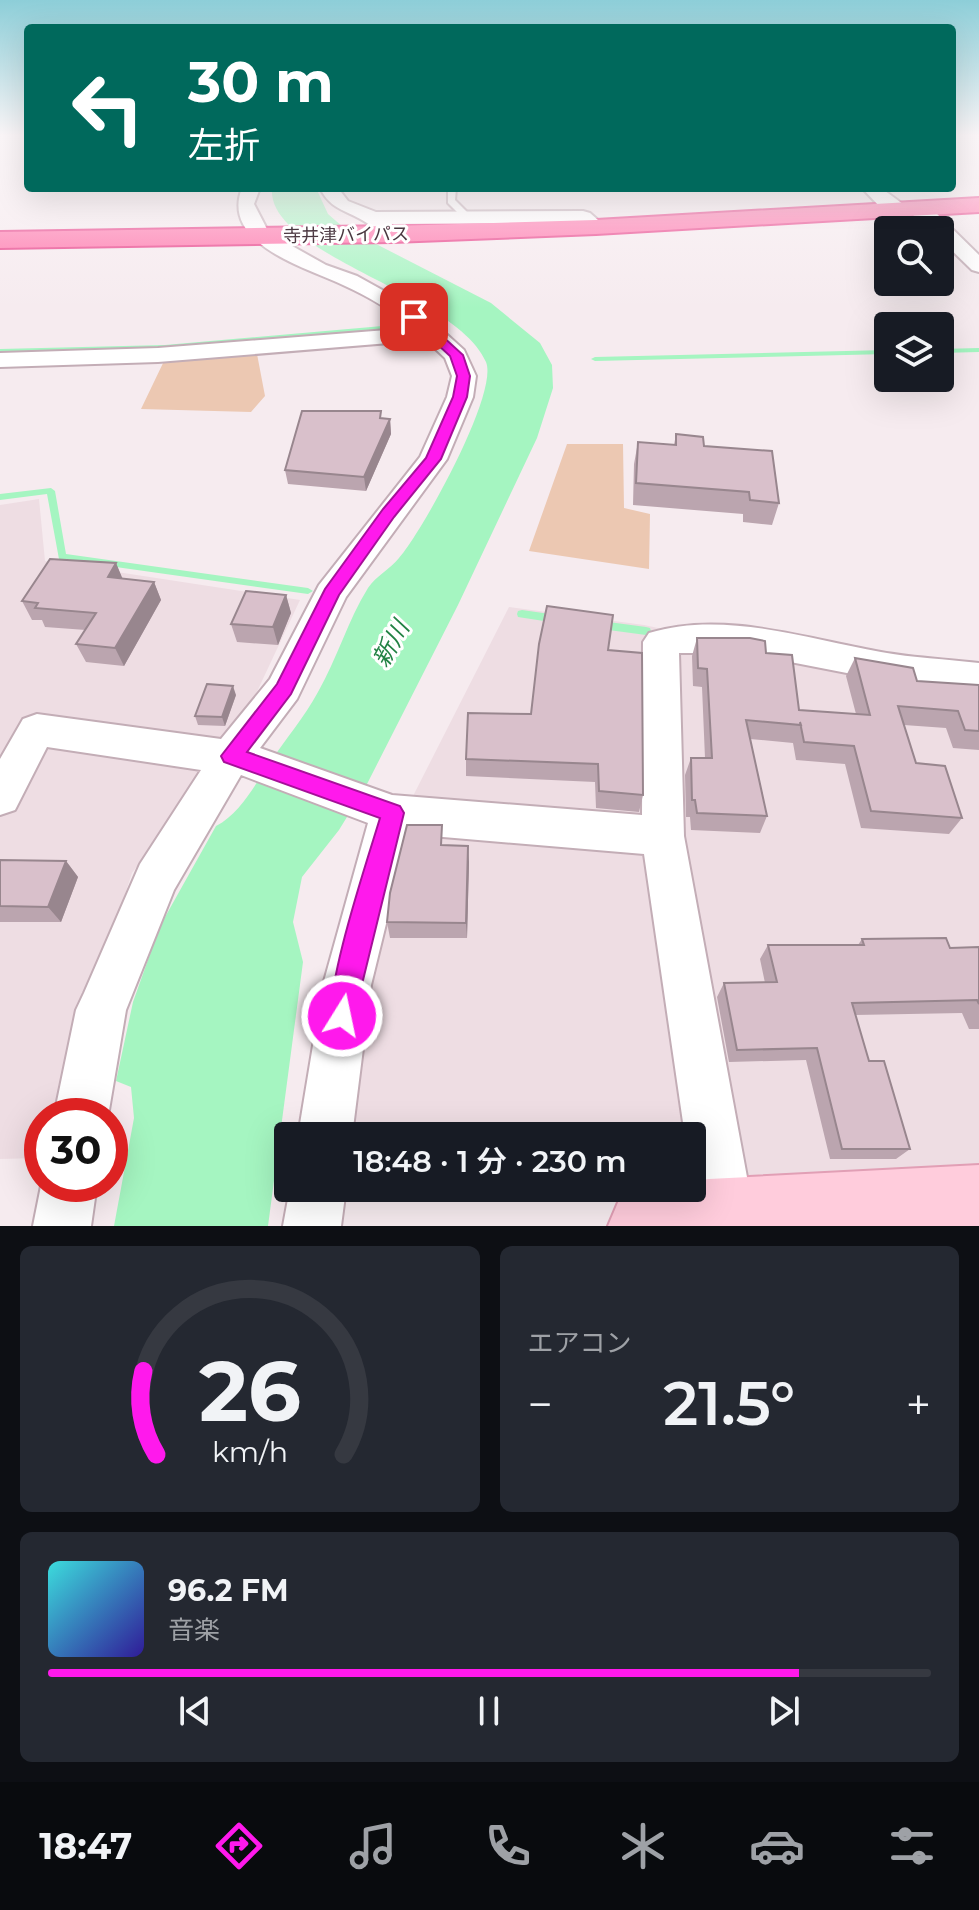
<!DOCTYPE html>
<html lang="ja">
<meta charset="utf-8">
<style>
:root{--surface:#171b24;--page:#242831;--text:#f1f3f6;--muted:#9ea1a6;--line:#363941;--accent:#ff19ec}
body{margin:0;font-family:Montserrat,"Noto Sans JP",sans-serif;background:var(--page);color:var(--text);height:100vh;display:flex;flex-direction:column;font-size:30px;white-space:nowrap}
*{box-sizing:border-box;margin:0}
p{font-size:26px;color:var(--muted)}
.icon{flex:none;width:44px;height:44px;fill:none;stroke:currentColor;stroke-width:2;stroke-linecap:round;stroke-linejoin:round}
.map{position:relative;height:1226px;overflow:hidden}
.details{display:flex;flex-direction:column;gap:20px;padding:20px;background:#0d0f14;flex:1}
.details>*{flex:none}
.hud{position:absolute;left:24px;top:24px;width:932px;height:168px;border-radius:8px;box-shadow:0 8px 32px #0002;background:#00695c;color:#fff;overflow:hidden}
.fabs{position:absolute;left:874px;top:216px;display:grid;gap:16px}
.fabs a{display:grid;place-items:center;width:80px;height:80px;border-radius:8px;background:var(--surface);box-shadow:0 8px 32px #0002;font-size:40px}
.speed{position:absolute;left:24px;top:1098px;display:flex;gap:16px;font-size:40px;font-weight:700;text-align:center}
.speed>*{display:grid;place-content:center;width:104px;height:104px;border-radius:50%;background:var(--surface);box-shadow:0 8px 32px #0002;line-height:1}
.speed .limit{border:12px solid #d22;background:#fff;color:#111}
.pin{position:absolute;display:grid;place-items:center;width:68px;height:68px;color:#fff;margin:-34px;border-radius:16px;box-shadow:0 4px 12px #0006}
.me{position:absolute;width:88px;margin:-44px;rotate:10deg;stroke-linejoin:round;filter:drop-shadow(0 0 6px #0008)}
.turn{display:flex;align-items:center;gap:28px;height:168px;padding:0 32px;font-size:36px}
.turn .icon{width:104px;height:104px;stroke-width:2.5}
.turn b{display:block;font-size:56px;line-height:68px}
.big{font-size:60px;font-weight:600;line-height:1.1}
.details .tile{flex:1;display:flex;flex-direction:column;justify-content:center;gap:12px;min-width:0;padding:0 28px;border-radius:12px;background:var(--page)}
.details .dial{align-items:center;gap:0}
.dial svg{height:208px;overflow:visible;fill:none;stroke:var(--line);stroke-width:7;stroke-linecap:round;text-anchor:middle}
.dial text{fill:var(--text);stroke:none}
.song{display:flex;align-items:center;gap:24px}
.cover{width:96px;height:96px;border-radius:12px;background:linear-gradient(135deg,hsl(180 70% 55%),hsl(250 70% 35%))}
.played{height:8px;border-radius:4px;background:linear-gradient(90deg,var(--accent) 85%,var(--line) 85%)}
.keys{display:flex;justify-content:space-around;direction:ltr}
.heat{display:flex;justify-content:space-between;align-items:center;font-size:44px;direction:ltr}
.details .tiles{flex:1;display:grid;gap:20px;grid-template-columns:1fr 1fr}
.tile:last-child{grid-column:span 2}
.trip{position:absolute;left:274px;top:1122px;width:432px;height:80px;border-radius:8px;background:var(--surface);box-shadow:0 8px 32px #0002;font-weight:600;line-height:80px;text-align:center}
.tab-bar{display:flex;height:128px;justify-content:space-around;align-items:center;background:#090b0e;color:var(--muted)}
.tab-bar .icon{width:56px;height:56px}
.tab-bar .on{color:var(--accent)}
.tab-bar b{font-size:36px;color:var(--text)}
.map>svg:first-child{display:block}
.residential{fill:#eedde3}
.green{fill:#ecc8b2}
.water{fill:#a5f5c1}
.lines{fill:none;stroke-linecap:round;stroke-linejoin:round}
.stream{fill:#a5f5c1;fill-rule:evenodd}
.lane-casing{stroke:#c3adb6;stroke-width:4}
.street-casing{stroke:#c3adb6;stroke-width:4}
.secondary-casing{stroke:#e19fb5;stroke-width:4}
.highway-casing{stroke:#e73582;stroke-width:4}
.lane{fill:#fff;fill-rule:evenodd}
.street{fill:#fff;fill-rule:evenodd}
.secondary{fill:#ffccdc;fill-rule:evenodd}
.highway{fill:#ff6da7;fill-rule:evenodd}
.wall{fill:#bba5af}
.shaded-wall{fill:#98868e}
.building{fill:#d9c0cb;stroke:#98868e;stroke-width:2}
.route{fill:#ff19ec;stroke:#a61099;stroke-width:2}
.labels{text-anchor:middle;stroke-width:6;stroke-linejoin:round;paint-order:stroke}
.far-street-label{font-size:18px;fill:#4b3841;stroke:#fff}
.water-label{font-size:24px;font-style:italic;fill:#218244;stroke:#fff}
</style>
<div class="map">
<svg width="979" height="1226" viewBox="0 0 979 1226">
<rect width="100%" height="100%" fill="#f6ebef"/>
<path class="residential" d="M39 499 45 561 300 600 239 730 132 873 52 1116H42V1147L38 1158 0 1159V505Z
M509 607 644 625 872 674 979 690V1168L692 1185V1136H336L412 798Z
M405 1188H643L404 1202Z"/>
<path class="green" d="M257 354 265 396 251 412 141 409 165 359Z
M567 444H623L624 508 650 514 649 569 529 551Z"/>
<path class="water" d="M272 188H316L328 214 343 227 491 303 540 343 552 365 553 388 537 438 458 605 366 786 339 830 302 877 293 922 303 962 268 1226H114L134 1118 131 1087 116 1081 133 1002 160 926 216 826C239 814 253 788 267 767 283 742 304 718 318 692 337 659 348 620 368 588 376 576 390 569 399 558 422 532 499 393 486 362 457 293 266 255 272 188Z
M394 325 398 329 164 349 0 353V349L165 345Z"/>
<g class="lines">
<path class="stream" d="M979 348V352L940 353V349Z
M888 350V354L595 361 591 359 595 357Z
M51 488 55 491 66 554 308 588 313 591 308 594 59 559 47 494 0 500V494Z
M522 610 557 615 562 619 557 623 518 617 517 614 518 611Z
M601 621 646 627 650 628 651 631 650 634 646 635 601 629 596 625Z"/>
<defs>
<path id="lane" d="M448 188H456L455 200 471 216V220H465L448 203Z"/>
<path id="street" d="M242 188H260L254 204 269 233 326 265 357 276 422 312 464 350 476 376 473 397 447 459 346 597 297 699 260 748 392 795 642 815 643 642 649 633C723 610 807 639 881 652 913 658 946 659 979 663V691L893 682 744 653H679L684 836 754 1215 749 1226H701C689 1198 692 1166 692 1136H685L644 854 408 834 371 985 352 1136H298L323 985 368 823 241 775 174 890 126 1010 108 1116H54L76 1010 84 993 140 864 201 770 47 747 15 810 0 815V759L23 719 37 714 221 739 270 679 319 585 420 457 447 397 452 376 445 358 426 340 158 362 0 367V353L158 348 412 328C394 311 365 295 343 285 305 267 220 244 242 188Z
M320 188H338L348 201 376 212 583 211 590 213 606 227 596 233 579 223 391 224 399 232 389 238C379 235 376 228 367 223 348 210 331 211 320 188Z
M862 188H881L907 207 915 202 933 210 979 255V272L972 270 940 239V230H931L907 210 899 215 880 207Z
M42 1181V1184H97L91 1226H33Z
M290 1188H346L341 1226H283Z"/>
<path id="secondary" d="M979 1165V1226H608L619 1200 645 1189 692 1188V1181L709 1179Z"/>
<path id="highway" d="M979 198V212L596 234 393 242 0 248V232L393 226 596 220Z"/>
</defs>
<use href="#lane" class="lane-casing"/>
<use href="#street" class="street-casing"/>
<use href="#secondary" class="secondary-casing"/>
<use href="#highway" class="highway-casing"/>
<use href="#lane" class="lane"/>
<use href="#street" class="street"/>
<use href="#secondary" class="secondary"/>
<use href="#highway" class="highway"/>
</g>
<path class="wall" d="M382 419H390L391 434 366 491 288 484 285 470Z
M676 434 704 446 779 503 772 525 743 522V514L633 505 634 464 638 442 674 445Z
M116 563 122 579 154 582 161 600 124 666 86 662 76 644 86 630 45 627 42 620H32L22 601Z
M286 595 291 613 278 645 237 642 231 624Z
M697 638 766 653 799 710 856 714 846 676 855 658 917 681 979 685V750L953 748 946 728 904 725 916 763 962 818 949 834 861 828 845 764 796 760 793 743 750 739 767 816 760 833 691 830 690 817H686L685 775 691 758H705L702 687 693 686 692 656Z
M608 650 643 795 639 812 596 808 595 782 466 776V759L531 714Z
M236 695 225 726 198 725 195 716Z
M443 845 469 862 467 938H390L387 922Z
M0 860 66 861 78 877 61 922H0Z
M862 939 950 948 979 947V1029H969L962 1013 855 1015 869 1061 910 1149 896 1159H830L806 1060 729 1062 717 997 724 983H765L760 959 768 945H858Z"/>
<path class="shaded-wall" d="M390 419 391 434 366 491 364 477Z
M116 563 124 582 108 577Z
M154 582 161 600 124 666 115 648Z
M286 595 291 613 278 645 273 627Z
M233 686 236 695 225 726 222 717Z
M468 846 469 862 467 938 466 923Z
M66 861 78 877 61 922 48 907Z"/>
<path class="building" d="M302 411H381L380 418 390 419 364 477 285 470Z
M676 434 703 437 704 446 772 451 779 503 750 500 749 492 636 483 638 442 676 445Z
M50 559 116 563 108 577 154 582 115 648 76 644 96 613 35 608 38 603 22 601Z
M246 591 286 595 273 627 231 624Z
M547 606 613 615 608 650 642 653 643 795 599 791 598 764 466 759 468 713 531 714 539 644Z
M697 638H750L765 641 766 653 792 655 799 710 870 715 855 658 913 668 917 681 979 685V731L965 730 958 711 898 706 916 763 945 766 962 818 871 811 854 746 804 742 800 722 801 725 746 720 767 816 697 813 695 800H692L691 758H712L707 669 698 668Z
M207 684 233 686 222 717 195 716Z
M407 825H442L441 845 468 846 466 923 387 922 390 893Z
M0 860 66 861 48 907 0 906Z
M946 938 950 948 979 947V1004L977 1000 852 1003 869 1061H884L910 1149H842L817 1048 737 1050 724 983 777 982 768 945H864L862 939Z"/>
<linearGradient id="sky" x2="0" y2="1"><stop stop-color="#8dced8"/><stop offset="0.44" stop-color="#fbf6f8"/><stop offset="1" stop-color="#fbf6f8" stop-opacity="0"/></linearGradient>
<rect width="979" height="308" fill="url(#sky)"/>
<path class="route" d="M410 314H418L463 355 470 376 467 397 441 459 394 517 339 595 291 694 247 752 400 806 404 813 352 1025 342 1029 333 1025C321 997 369 855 380 818L224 762 221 756 277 684 325 589 383 509 426 458 453 397 457 376 450 356 410 319Z"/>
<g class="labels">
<g class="far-street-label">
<text transform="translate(346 235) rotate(-1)" y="6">寺井津バイパス</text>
</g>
<g class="water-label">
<text transform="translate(391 644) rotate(-61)" y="8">新川</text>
</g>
</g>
</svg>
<div class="fabs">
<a><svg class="icon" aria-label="search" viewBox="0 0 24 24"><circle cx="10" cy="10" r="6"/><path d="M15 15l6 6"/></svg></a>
<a><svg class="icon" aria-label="layers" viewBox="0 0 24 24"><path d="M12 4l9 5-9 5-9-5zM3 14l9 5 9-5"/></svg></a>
</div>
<div class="speed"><div class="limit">30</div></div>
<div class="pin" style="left:414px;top:317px;background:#d93025"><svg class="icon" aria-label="arrive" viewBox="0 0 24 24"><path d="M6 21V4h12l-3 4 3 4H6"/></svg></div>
<svg class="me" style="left:342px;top:1016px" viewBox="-20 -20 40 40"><circle r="17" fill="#ff19ec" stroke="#fff" stroke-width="3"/><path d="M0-11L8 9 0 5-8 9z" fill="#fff"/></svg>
<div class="trip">18:48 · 1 分 · 230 m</div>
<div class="hud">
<div class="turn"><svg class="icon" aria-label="left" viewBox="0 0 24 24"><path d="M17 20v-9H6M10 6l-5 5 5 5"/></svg><div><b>30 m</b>左折</div></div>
</div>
</div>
<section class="details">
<div class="tiles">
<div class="tile dial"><svg viewBox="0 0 100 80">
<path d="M14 69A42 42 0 1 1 86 69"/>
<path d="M14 69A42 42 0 0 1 9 37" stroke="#ff19ec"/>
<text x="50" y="56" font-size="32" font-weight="700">26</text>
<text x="50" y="72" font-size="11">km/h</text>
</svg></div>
<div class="tile"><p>エアコン</p>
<div class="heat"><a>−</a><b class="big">21.5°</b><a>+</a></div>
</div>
<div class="tile">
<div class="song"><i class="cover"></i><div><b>96.2 FM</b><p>音楽</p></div></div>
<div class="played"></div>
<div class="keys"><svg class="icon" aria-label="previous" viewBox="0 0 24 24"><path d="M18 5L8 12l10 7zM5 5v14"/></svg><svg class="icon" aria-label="pause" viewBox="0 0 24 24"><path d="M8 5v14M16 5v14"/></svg><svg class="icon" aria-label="next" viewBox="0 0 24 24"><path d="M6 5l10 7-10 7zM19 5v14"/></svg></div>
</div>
</div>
</section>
<nav class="tab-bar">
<b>18:47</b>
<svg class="icon on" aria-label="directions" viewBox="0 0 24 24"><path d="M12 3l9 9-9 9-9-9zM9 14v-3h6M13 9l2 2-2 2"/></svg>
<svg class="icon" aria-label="music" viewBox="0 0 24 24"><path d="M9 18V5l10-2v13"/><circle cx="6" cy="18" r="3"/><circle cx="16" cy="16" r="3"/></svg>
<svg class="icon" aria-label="phone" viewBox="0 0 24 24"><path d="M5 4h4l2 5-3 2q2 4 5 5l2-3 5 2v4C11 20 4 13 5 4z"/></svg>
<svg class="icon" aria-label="climate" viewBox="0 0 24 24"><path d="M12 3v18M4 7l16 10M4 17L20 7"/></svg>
<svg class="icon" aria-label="car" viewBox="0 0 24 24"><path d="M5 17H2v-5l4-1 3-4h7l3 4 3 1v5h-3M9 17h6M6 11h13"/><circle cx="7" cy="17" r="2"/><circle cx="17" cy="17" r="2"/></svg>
<svg class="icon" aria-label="filters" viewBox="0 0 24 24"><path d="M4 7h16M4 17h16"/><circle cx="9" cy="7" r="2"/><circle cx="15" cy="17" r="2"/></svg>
</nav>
